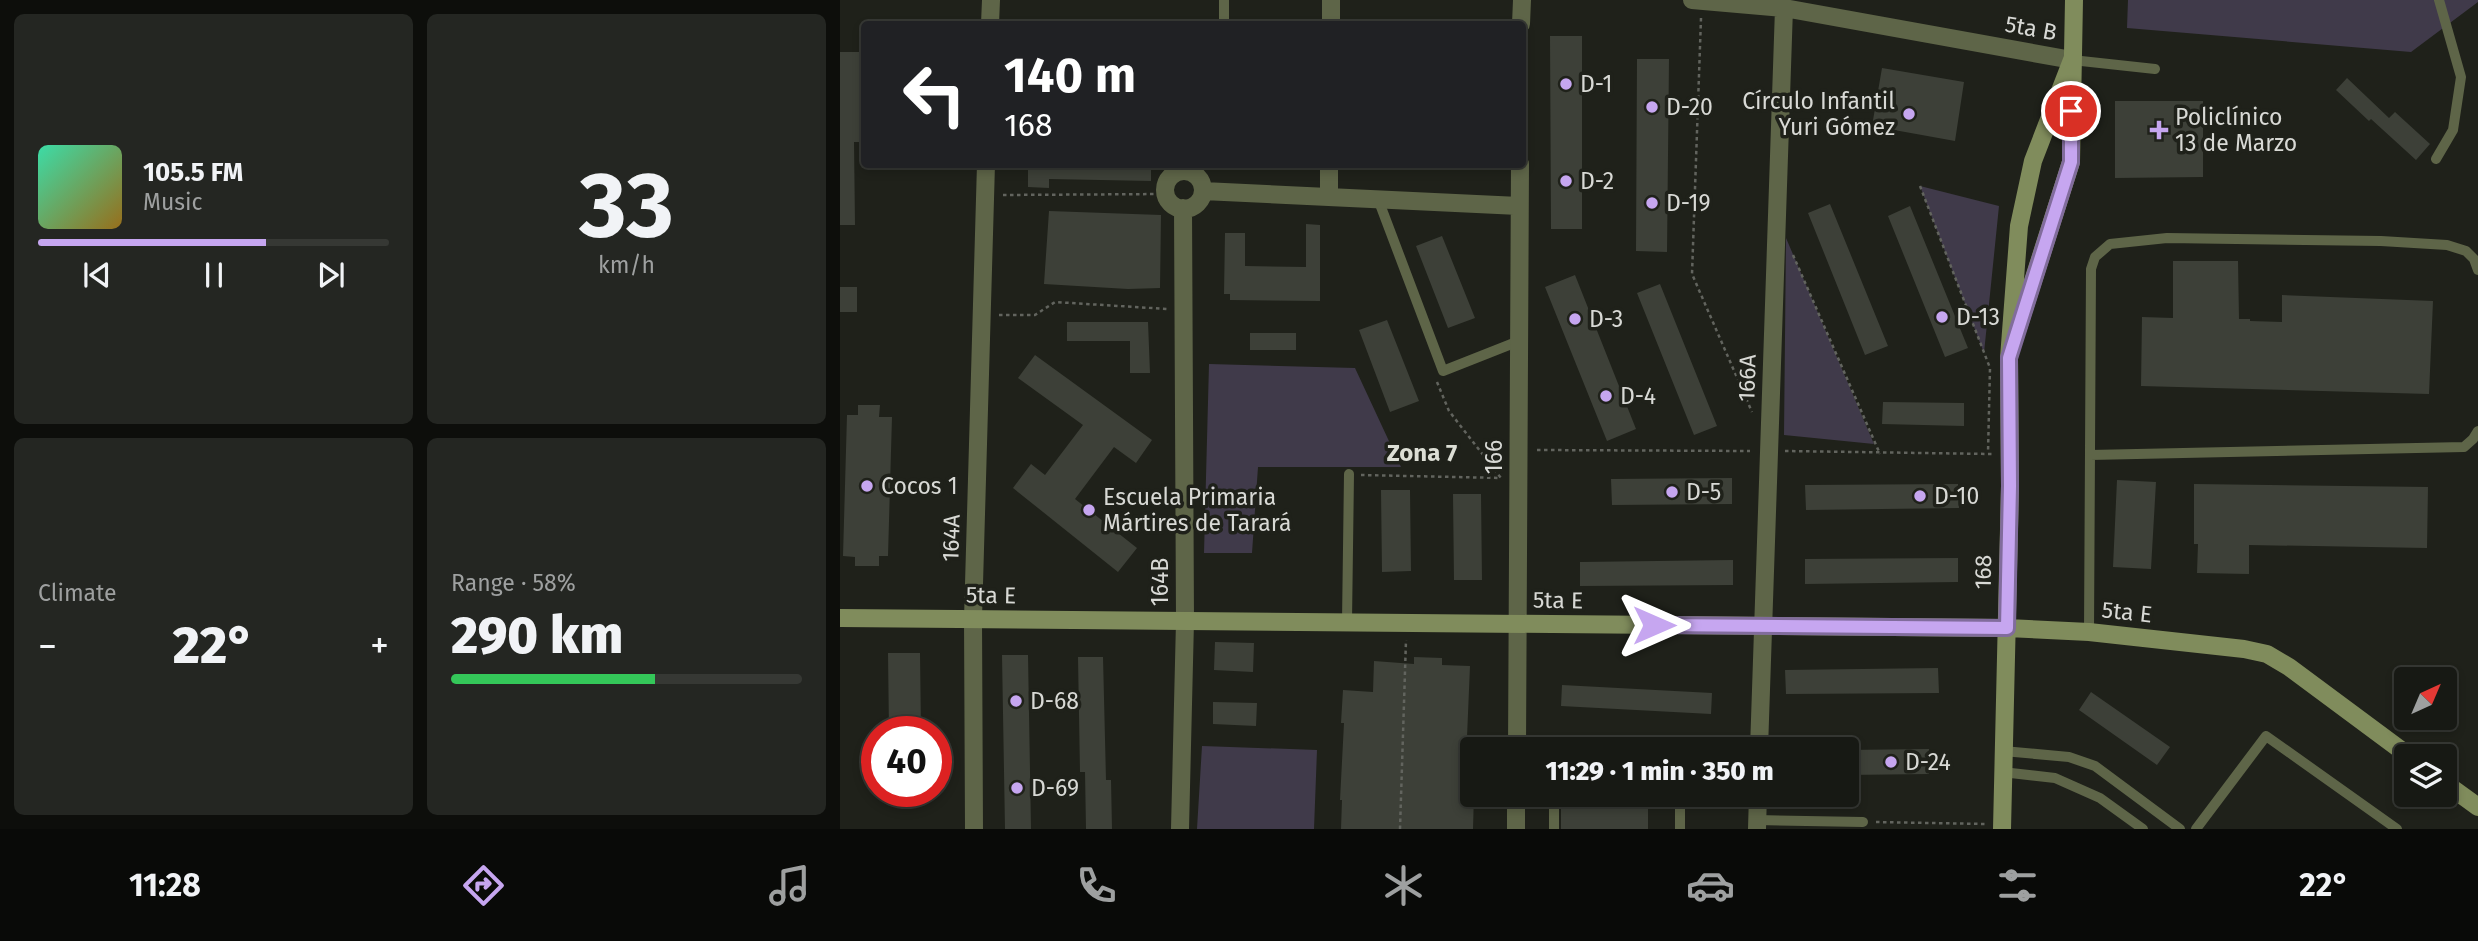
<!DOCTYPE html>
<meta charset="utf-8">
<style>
:root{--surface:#171914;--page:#242622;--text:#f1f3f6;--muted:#9ea0a0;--line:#363834;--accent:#c6a6f0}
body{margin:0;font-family:"Fira Sans",sans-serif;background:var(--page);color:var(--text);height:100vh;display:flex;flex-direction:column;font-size:26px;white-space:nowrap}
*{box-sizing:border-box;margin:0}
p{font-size:23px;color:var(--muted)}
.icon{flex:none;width:38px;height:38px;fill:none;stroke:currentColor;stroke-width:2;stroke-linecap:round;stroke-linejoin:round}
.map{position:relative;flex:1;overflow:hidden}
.drawer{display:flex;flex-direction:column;gap:14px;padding:14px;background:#0d0e0b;width:840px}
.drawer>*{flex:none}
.hud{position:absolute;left:21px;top:21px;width:665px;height:147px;border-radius:7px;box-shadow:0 4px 10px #0003,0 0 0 2px var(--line);background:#202124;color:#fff;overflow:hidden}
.needle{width:46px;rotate:44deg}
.fabs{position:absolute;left:1554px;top:667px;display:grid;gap:14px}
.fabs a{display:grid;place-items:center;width:63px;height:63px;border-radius:7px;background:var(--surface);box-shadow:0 4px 10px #0003,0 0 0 2px var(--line);font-size:35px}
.speed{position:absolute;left:21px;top:716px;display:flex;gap:14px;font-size:35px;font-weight:700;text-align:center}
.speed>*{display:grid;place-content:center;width:91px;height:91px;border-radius:50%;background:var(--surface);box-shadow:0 4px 10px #0003,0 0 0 2px var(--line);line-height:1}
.speed .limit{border:10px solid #d22;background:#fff;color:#111}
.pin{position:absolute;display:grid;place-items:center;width:60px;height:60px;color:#fff;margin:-30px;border:4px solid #fff;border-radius:50%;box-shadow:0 2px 7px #0007}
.me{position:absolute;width:77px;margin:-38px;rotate:90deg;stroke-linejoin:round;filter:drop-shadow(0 0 5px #0008)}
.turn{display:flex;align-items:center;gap:24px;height:147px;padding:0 28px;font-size:32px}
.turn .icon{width:91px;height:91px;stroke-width:2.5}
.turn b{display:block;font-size:49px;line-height:60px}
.big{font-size:52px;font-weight:800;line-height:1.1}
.drawer .tile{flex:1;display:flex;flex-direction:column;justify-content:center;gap:10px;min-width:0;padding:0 24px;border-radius:10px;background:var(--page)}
.drawer .dial{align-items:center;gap:0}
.dial b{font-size:91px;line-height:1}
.song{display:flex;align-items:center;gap:21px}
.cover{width:84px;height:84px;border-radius:10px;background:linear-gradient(135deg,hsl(160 70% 55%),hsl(40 70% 35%))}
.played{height:7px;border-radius:4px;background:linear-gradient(90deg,var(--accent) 65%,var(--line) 65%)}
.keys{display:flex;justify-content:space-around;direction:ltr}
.heat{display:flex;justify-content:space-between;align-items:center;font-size:38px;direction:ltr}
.charge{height:10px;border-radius:5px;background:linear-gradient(90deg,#34c759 58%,var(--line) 0)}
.drawer .tiles{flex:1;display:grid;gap:14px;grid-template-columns:repeat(2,1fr)}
.trip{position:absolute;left:620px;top:737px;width:399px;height:70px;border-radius:7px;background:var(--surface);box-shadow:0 4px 10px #0003,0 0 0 2px var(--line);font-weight:800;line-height:70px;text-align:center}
.tab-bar{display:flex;height:112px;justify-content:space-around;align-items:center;background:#090a08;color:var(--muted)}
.tab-bar .icon{width:49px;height:49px}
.tab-bar .current{color:var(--accent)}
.tab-bar b{font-size:32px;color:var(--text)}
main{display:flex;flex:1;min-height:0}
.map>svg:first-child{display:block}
.green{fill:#403a4a}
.building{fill:#3d4038}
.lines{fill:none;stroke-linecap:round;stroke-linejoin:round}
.path{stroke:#62645e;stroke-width:2.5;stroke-dasharray:3.5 3.5;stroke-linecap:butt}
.lane{stroke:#5e6548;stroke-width:10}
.street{stroke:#5e6548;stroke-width:18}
.secondary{stroke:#808c5c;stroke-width:18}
.route-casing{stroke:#816c9c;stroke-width:18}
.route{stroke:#c6a6f0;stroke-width:12}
.poi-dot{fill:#c6a6f0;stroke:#1f211a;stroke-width:2.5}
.labels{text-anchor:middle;stroke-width:7;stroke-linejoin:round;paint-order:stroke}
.street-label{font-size:23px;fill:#d8d9d5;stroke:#1f211a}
.poi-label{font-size:23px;fill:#d8d9d5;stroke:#1f211a;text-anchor:start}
.neighbourhood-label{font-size:24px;font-weight:bold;fill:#dcded5;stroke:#1f211a}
</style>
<main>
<section class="drawer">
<div class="tiles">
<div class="tile">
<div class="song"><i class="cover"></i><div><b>105.5 FM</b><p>Music</p></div></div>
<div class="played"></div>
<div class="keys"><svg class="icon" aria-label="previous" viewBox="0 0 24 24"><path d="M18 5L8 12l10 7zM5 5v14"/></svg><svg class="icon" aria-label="pause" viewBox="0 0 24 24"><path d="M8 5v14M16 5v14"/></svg><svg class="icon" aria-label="next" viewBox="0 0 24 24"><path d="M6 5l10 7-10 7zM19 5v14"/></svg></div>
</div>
<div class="tile dial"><b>33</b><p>km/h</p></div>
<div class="tile"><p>Climate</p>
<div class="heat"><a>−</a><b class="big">22°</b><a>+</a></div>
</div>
<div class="tile"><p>Range · 58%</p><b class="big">290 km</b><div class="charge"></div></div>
</div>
</section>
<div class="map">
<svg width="1638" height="829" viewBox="0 0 1638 829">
<rect width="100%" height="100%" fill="#1f211a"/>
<path class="green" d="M1288 0H1638V2L1571 52 1287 28Z
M1080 186 1159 206 1144 353Z
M946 238 1034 444 944 435Z
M369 364 515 368 561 467H418L412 553H364Z
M362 746 477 750 474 829H357Z"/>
<path class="building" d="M710 36H742V229H711Z
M0 52H24V142H14L15 225H0Z
M797 59H829L827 252 796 251Z
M1042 68 1124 82 1115 141 1032 126Z
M1507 78 1549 118 1555 112 1590 144 1576 160 1531 119 1529 121 1496 90Z
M1275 101H1363V177L1275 178Z
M188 164H311V181L209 179V188L188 187Z
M990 204 1048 346 1025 355 968 213Z
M1070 206 1128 348 1105 357 1048 216Z
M209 211 321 215 320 288 288 289 204 284Z
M466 224 480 225V301L390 300V294H384L385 233H405V266L466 267Z
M602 236 635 318 608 328 576 246Z
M1333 261H1398L1399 319H1410V321L1442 322V295L1593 301 1589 394 1301 386 1302 317 1333 318Z
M735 275 796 429 767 441 705 287Z
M820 284 877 426 854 435 797 293Z
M0 287H17V312H0Z
M547 320 579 401 550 412 519 330Z
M227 322H308L310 373H290V341H227Z
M410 333H456V350H410Z
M195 355 312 440 296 463 274 447 235 499 297 548 278 572 173 488 191 464 205 475 243 425 178 378Z
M1043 402 1124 403V426L1042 424Z
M18 405H40L39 417H52L48 556H39V566H15V557L3 556 7 415H18Z
M892 478V504L772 505 771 479Z
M1277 480 1316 482 1311 569 1273 567Z
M1118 484 1119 508 966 510 965 485Z
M1354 484 1588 487 1587 548 1409 545V574L1357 573 1358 544H1354Z
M541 490H570L571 571 542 572Z
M613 494H641L642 580H614Z
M1118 558V582L965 584V559Z
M893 560V585L740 586V562Z
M375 642 414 643 413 672 374 670Z
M48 653H80L81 732H49Z
M162 655H188L191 829H165Z
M238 657H263L266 780H271L272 829H246L245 772H240Z
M574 657 602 658V665L630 666 625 785H632V794H634L633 829H501L502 800H500L504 723H501L503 690 533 692 534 661 574 664Z
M1098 668 1099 693 946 694 945 670Z
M722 685 872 693 871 714 721 706Z
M1251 692 1330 747 1317 765 1239 710Z
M373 702 417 703 416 726 373 724Z
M1089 749V774L1006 775V750Z
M721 805 808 807V829H721Z"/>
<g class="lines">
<path class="path" d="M861 18 852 274 912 412
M353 173 356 164
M1080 186 1150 368 1148 453
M163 195 326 194
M953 255 1040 454
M159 315H195L215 302 327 309
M597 382 609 411 661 478
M697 450 910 451
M945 451 1152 454
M521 475 661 478
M1036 822 1145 824
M560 829 566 640"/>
<path class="lane" d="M384 24V0
M1232 60 1315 69
M1596 159 1613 130 1621 77 1599 0
M538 199 603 371 679 341
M1250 455 1624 447 1633 439 1638 431
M507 622 509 474
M1249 632 1251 269 1255 257 1270 244 1327 238 1541 241 1607 245 1626 251 1634 259 1638 270
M1163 751 1229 757 1255 766 1340 829
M1162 772 1215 778 1260 798 1303 829
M840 794V829
M917 820 1023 822
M714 829V794
M1356 829 1426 736 1557 829"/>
<path class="street" d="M852 0 944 8 1232 60
M150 24 151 0
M491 24V0
M681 24 682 0
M325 190a19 19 0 1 1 38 0a19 19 0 1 1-38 0Z
M363 191 679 206
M489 196V164
M677 749 680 164
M919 749 944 8
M134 829 133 619 146 164
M340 829 345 621 343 208
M676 829V794
M917 829 918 794"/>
<path class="secondary" d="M1178 328 1231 162 1234 0
M0 618 1167 628 1249 632 1404 649 1427 654 1449 667 1569 756
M1605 783 1638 807
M1162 829 1170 486 1169 358 1179 226 1193 161 1232 60"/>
</g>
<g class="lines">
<defs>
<path id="route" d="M814 625 1167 628 1170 486 1169 358 1231 162V111"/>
</defs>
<use href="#route" class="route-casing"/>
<use href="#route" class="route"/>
</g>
<g class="poi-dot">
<circle cx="726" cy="84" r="7"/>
<circle cx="812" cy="107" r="7"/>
<circle cx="1069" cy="114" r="7"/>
<path d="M1315.5 119.5h7v7h7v7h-7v7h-7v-7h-7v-7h7z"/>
<circle cx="726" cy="181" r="7"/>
<circle cx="812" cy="203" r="7"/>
<circle cx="1102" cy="317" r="7"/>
<circle cx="735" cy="319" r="7"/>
<circle cx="766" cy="396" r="7"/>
<circle cx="27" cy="486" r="7"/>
<circle cx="832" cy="492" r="7"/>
<circle cx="1080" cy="496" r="7"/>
<circle cx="249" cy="510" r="7"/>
<circle cx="176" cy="701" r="7"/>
<circle cx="1051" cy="762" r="7"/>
<circle cx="177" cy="788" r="7"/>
</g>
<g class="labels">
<g class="street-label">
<text transform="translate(1191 28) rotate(10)" y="8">5ta B</text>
<text transform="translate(907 378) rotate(-88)" y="8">166A</text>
<text transform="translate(654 457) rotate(-90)" y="8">166</text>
<text transform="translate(111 538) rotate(-88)" y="8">164A</text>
<text transform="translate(1143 572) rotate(-89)" y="8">168</text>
<text transform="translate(320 582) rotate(-90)" y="8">164B</text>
<text transform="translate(151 595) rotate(1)" y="8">5ta E</text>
<text transform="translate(718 600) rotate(1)" y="8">5ta E</text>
<text transform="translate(1287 612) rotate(6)" y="8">5ta E</text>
</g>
<g class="poi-label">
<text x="740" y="92">D-1</text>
<text x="1055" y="109" text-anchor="end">Círculo Infantil<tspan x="1055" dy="26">Yuri Gómez</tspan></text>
<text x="826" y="115">D-20</text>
<text x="1335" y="125">Policlínico<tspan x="1335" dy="26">13 de Marzo</tspan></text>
<text x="740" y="189">D-2</text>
<text x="826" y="211">D-19</text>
<text x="1116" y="325">D-13</text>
<text x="749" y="327">D-3</text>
<text x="780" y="404">D-4</text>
<text x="41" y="494">Cocos 1</text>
<text x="846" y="500">D-5</text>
<text x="1094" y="504">D-10</text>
<text x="263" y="505">Escuela Primaria<tspan x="263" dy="26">Mártires de Tarará</tspan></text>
<text x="190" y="709">D-68</text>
<text x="1065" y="770">D-24</text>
<text x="191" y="796">D-69</text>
</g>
<g class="neighbourhood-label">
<text x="582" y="461">Zona 7</text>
</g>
</g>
</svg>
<div class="fabs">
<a><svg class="needle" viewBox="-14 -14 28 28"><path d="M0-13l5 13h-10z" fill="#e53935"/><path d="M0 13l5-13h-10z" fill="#9ea0a0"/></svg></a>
<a><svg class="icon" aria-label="layers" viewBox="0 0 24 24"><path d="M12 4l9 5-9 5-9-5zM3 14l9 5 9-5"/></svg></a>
</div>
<div class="speed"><div class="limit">40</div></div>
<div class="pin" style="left:1231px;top:111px;background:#d93025"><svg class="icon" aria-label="arrive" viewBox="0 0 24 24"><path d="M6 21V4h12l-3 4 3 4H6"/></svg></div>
<svg class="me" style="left:814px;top:625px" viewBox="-20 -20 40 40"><path d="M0-17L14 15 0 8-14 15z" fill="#c6a6f0" stroke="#fff" stroke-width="4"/></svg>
<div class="trip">11:29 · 1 min · 350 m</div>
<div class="hud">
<div class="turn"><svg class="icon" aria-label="left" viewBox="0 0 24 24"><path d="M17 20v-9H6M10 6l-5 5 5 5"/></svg><div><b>140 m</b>168</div></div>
</div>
</div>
</main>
<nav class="tab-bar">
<b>11:28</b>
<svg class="icon current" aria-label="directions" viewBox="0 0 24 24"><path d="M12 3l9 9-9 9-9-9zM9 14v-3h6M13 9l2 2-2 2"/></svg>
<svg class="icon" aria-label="music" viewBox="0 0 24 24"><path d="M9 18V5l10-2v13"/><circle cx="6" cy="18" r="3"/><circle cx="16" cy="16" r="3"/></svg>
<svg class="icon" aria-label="phone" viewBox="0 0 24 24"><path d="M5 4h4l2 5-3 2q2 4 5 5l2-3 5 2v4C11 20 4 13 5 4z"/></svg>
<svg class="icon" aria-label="climate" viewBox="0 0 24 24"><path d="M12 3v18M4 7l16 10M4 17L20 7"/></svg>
<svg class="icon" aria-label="car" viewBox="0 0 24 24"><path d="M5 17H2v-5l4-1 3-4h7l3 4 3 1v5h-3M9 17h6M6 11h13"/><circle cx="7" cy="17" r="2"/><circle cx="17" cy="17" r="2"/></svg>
<svg class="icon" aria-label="filters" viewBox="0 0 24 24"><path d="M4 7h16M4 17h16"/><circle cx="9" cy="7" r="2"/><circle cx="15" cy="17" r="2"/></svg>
<b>22°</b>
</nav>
